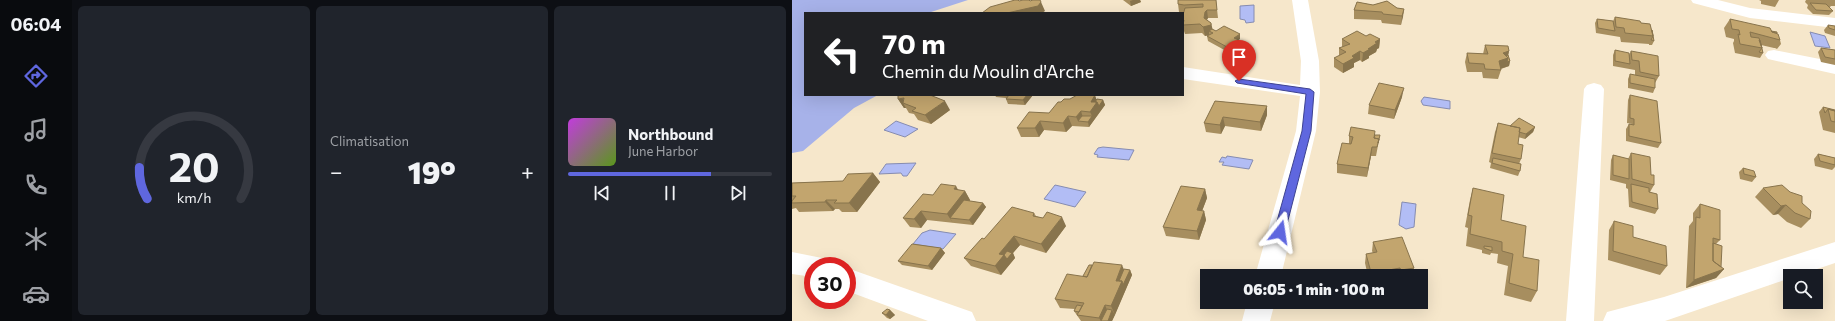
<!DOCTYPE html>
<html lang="fr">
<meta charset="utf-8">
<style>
:root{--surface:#171b24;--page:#20242c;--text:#f1f3f6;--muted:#9ea1a6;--line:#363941;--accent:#5f67df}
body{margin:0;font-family:Commissioner,sans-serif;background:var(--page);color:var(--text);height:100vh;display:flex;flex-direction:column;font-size:15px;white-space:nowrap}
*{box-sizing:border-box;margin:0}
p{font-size:13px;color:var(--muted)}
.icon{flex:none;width:22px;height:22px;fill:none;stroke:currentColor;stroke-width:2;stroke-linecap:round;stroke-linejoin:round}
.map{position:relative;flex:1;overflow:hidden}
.side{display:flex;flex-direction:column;gap:6px;padding:6px;background:#0d0f14;width:720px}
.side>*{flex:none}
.top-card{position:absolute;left:12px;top:12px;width:380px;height:84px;border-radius:0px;box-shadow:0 4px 16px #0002;background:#202124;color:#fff;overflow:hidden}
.controls{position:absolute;left:991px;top:269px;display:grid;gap:8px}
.controls a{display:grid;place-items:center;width:40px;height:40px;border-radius:0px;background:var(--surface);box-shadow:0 4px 16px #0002;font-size:20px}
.speed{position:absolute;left:12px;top:257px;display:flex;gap:8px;font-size:20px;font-weight:700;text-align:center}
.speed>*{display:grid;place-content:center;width:52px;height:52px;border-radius:50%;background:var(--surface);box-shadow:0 4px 16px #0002;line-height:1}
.speed .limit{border:6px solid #d22;background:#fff;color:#111}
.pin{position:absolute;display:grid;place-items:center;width:34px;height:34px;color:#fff;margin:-41px -17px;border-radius:50% 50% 50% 0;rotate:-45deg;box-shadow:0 0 4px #0007}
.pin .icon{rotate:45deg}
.me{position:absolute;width:44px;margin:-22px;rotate:15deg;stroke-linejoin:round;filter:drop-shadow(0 0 3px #0008)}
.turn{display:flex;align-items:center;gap:14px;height:84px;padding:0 12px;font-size:18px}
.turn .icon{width:52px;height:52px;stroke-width:2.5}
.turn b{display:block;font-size:28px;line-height:34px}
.big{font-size:30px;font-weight:800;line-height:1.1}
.side .widget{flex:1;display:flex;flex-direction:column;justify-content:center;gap:6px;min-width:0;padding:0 14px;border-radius:6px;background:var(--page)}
.side .dial{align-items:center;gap:0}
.dial svg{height:104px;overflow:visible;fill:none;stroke:var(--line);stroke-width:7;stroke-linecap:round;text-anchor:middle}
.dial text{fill:var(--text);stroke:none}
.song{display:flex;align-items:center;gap:12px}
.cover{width:48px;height:48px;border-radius:6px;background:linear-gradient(135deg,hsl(290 70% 55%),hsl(90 70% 35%))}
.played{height:4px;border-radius:2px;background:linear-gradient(90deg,var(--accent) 70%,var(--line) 70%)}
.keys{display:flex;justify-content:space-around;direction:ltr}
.heat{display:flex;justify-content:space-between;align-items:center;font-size:22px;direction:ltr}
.side .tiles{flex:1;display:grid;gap:6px;grid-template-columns:repeat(3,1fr)}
.trip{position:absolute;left:408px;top:269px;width:228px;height:40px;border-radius:0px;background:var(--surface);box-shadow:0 4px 16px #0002;font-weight:800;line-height:40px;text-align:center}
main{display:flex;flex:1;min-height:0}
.tabs{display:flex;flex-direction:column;width:72px;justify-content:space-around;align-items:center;background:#090b0e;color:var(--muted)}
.tabs .icon{width:28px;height:28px}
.tabs .current{color:var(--accent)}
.tabs b{font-size:18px;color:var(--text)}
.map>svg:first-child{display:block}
.forest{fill:#a7b2e9}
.water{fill:#b2bdf5;stroke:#868cb0}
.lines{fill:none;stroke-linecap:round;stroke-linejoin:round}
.minor{fill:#fff;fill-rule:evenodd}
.wall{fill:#a78e5f}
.shaded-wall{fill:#88744d}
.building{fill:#c2a56e;stroke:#88744d}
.route{fill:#5f67df;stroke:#3e4391}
</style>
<main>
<nav class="tabs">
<b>06:04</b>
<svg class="icon current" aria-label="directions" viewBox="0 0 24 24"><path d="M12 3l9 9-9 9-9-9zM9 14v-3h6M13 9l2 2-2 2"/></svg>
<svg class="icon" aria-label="music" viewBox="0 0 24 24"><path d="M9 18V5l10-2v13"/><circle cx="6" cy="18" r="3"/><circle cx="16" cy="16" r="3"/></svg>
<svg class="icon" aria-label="phone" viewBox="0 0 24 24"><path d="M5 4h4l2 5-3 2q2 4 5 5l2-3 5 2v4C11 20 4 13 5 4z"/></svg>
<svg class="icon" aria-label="climate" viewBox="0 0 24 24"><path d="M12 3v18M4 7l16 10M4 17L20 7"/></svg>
<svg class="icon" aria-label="car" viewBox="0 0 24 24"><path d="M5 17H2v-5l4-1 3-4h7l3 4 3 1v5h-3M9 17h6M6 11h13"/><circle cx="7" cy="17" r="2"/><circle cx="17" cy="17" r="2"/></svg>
</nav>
<section class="side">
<div class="tiles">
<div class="widget dial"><svg viewBox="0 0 100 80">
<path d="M14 69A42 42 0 1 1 86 69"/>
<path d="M14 69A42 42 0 0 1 8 45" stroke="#5f67df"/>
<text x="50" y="56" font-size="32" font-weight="700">20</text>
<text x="50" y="72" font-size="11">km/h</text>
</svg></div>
<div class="widget"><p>Climatisation</p>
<div class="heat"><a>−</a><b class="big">19°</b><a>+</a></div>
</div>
<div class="widget">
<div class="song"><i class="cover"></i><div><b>Northbound</b><p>June Harbor</p></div></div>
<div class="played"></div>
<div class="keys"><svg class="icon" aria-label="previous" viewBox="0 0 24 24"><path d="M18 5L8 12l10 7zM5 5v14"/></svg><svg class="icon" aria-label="pause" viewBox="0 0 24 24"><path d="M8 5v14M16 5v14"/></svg><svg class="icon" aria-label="next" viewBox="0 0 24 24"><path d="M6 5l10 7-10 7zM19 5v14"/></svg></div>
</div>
</div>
</section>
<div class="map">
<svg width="1043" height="321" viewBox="0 0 1043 321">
<rect width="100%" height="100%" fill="#f6e7cb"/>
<path class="forest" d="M0 0H176L136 13H13V95H86L62 108 11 151 0 153Z"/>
<path class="water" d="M462 5V22L454 23 453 20 448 19V6Z
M1018 32 1033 36 1038 48 1023 46Z
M632 97 658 101V109L631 105 629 101Z
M104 121 126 129 113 137 92 130Z
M311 147 342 150 337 160 305 157 306 155 302 154 306 148Z
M435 156 461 160 457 169 430 165 432 162H427L430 157 434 158Z
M124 163 115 176H111L109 173 87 174 94 164Z
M263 185 294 192 283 207 252 199Z
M610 202 624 204 622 227 614 229 607 225Z
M138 230 164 234 151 249 121 244 130 233Z"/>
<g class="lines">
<path class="minor" d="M500 0H516L527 61 528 92 524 131 489 276H463L504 131 508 96 391 79V67L508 85 509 61Z
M899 0H926L958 8 1043 18V28L958 18 901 3Z
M982 50 1043 62V74L976 59 973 55 976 51Z
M802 83 809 85 812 89 802 321H774L792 89 795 85Z
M1043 242V263L1004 276H998V278L873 321H811L815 312 872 297Z
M0 252 30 258 34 266H21V277L0 274Z
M55 268 180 312 184 321H136L55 291Z
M455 302H483L478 321H450Z"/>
</g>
<path class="wall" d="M331 0H348L349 2 339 6Z
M424 0 426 18H416L415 20 419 23 420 29 424 31 448 34V39L446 40H447V45L436 52 416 41 415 36 417 35 413 36 410 33 393 34 391 28V15L392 13 387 12 386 4Z
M967 0H987L983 7 969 4V1Z
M1014 0H1043V6H1039L1037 8 1041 11 1037 15 1021 14 1015 8 1016 5 1013 2Z
M595 1 605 8 612 9 609 25 590 23 589 20 562 19V10L565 2 581 5Z
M823 17 849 23 858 24 862 41 860 45H857V44L829 42 828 37 804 33 803 23 805 19 821 21Z
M938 19 979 31 988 40 989 44 985 49 983 48H982L969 45 971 53 968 58 943 53 941 43 942 41V39L934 37 932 28Z
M1036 25 1043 26V36L1033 33 1032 30Z
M574 36 588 39 587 48 585 49 584 52 577 56V58L570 62 568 60 562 63V67L551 73 542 67V58L547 56V48L550 47V39Z
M693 45 717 51 716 55 718 61 717 66 709 69V70L706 79 691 78 690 72H675L673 62 675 53 691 54Z
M1029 48 1043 50V65L1029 62 1026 52Z
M823 50 837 55 839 51 867 76 863 83V88L861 93 836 88V79L838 74 843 75V70L821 66V55Z
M203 95H241L233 105 216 104 214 99V98L204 97Z
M838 95 869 143 866 148 834 141V129L837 124H840L835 123 836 100Z
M610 97 602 119 576 114 577 105Z
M106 99 158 110 139 124 126 120 122 114 117 113 114 108H112Z
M305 99 311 100 313 105 297 127 280 126 274 132 252 130 247 137H229L225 128 257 113 269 102Z
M423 101 475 106V115L469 131 433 126 429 134 414 132 412 123Z
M1031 107 1043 110V133L1031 130 1027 112Z
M706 123 718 126 743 127 741 132 733 139 726 137V144L729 159 727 164 728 171 726 176 698 168 699 163 697 162 703 132Z
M588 135 584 156H579L575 177 545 173V164L557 143V136Z
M839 153 859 175 862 185 858 192 866 209 863 214 837 207 836 189 834 188V183V184L818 180 819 160 821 155 836 159Z
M1026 154 1043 158V167L1040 170 1023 166 1022 159Z
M951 168 964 177 960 182 948 179 947 172Z
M81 173 88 182 65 212H50L47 209H43L41 211 7 212 4 208 0 209V183L51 181Z
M681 188 709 220 731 257 745 291 739 302 712 295 716 266 705 263 706 254 699 253 698 255 690 253V250L674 246 676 228 673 227 678 200Z
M971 188 1010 203 1018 219 1009 228 995 222 986 214 981 215 963 197Z
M413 189 415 198 410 211H412L414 220 407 240 374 236 371 227Z
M166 190 173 191 178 200V201L191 203 194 207 181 225 135 220 129 228 118 227 111 218 141 195Z
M908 204 928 240 924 244 929 267 932 269 924 278 894 288 897 226 901 221V213Z
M242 213 244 216 274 226 254 253 228 245 221 253 223 258 209 275 179 266 172 258 192 239Z
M822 221 875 266 868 275 816 260 817 230Z
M581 242 622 268 620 276H576L573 263 574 254 581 253 580 251Z
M149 248 153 253 140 270 110 265 106 261Z
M332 269 338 270 340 275 320 321H289L282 311 283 309 268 308 263 299 291 276Z
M98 310 103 315 98 319 95 318 90 313Z"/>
<path class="shaded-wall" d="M341 0H348L349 2 339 6 338 1Z
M249 2 253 11 250 13H215Z
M612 9 611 17 609 25 610 16Z
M415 10 416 18 414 21 419 23 421 31V33L417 31V35L413 36 411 27 412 18 413 12Z
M448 34V39L442 42V38Z
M588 39 587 48 585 49 584 52 577 56V58L570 62 571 53 583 42Z
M447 40V45L436 52 435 47Z
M568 51V60L562 63V67L551 73V64L560 56Z
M717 51 714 67 704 70 707 61 711 53Z
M718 61 717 66 714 67 715 62Z
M612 88 610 97 602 119 603 110Z
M235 95 237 100 233 105 231 100Z
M235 95H241L237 100Z
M303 95 306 104 311 100 313 105 297 127 296 122 300 116 298 112 299 102Z
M112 98 111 103 114 108H112L106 99Z
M153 101 158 110 139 124 133 115Z
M475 106V115L469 131 468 122Z
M289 111 292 121H286L284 117Z
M276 116 280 126 274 132 271 123Z
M431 117 433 126 429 134 428 125Z
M248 121 252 130 247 137 243 128Z
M743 127 741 132 733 139 734 134Z
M580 147 579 156 575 177 576 168Z
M81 173 88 182 65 212 57 203Z
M164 186 169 195 173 191 178 200 164 219 158 218 161 223 155 214 162 189Z
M413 189 415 198 407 219 405 210Z
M34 200 43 209 41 211 33 202Z
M191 203 194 207 181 225 177 220Z
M994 205 986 214 981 215 989 206Z
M129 211 135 220 129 228 122 219Z
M412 211 414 220 407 240 405 231Z
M270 217 274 226 254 253 249 244Z
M222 236 228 245 221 253 223 258 218 264 215 259 218 264 209 275 203 266 207 254Z
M149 248 153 253 140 270 136 266Z
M330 265 334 274 338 270 340 275 323 315 319 306 324 281Z
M608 268 607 276H592L591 271Z
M932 269 924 278 894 288 902 280Z
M313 305 317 314 314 321H309L307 318Z
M98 310 103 315 98 319 94 315Z
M320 310 323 315 320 321H316Z"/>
<path class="building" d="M223 0H226L227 1 231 0H237L238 1 241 0H248L249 2 246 6 215 13H190L198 7Z
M386 0H424L425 10H415L413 12 412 18 419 23V25L411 27 408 24 391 25 392 20H391V15L393 8 411 7V4L392 5 386 4Z
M595 1 605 8 612 9 610 16 591 14 590 12 562 10 565 2 581 5Z
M1018 3 1034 4 1041 11 1024 10Z
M823 17 848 21 849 23 858 24 861 36 833 33 832 28 824 27Z
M805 19 821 21 823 31 806 28Z
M938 19 978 28 980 32 986 34 988 40 958 32 959 37 967 38 970 48 948 44 946 34 948 35 947 30 940 29Z
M1036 25 1043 26V30L1037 28Z
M432 26 448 34 442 38 447 40 435 47 415 36 421 33 417 31 420 29 424 31Z
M860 30 862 41 860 40H859L861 36Z
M565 31 574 36 578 34 588 39 583 42 585 43 576 49H578L571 53 568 51 560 56 562 58 551 64 542 58 554 52 547 48 558 44 550 39Z
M979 31 985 32V33L980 32Z
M967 40H968L971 53 967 52 970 48Z
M693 45 716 46 717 51 711 53 716 58 707 61 709 70 693 69 692 64 677 63 675 53 696 54Z
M1029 48 1043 50V59L1033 57Z
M823 50 837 53 838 64 823 61Z
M839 51 866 56 867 76 848 72 847 61 840 60Z
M716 55 718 61 715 62 716 58 714 56Z
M838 74 863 79V88L838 83Z
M587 83 612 88 603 110 577 105Z
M106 95H138L153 101 133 115 120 111 124 108 111 103 112 98 106 99Z
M217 95H235L231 100 214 99Z
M285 95H303L299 102H305L298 112 289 111 284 117 276 116 271 123 248 121 243 128H225L237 112 257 113 266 102H269L272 99H278Z
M838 95 865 101 869 143 837 136V124L842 125V119L838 118Z
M305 99 311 100 307 106 305 102H303Z
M423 101 475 106 468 122 431 117 428 125 412 123Z
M1031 107 1043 110V111L1036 109 1033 113Z
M1036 109 1043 111V122L1039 121Z
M290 116H300L296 122 286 121Z
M727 118 743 127 734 134 727 132 728 128 718 126Z
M706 123 728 128 726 144 731 145 729 159 700 153Z
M559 127 583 131 582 138 587 139 585 147H580L576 168 545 164 550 143 559 144 561 137 557 136Z
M583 135H588L586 143 587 139 582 138Z
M839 153 858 157 859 175H862V185L840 179Z
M1026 154 1043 158V165L1028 161Z
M821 155 837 159V179L821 175Z
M701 158 729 164 728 171 700 163Z
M951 168 962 171 964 177 952 174Z
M81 173 57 203H42L45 200H34L33 202 0 203V201L4 196H0V183L51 181 56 174Z
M149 184 164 186 162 189 173 191 155 214 129 211 122 219 111 218 131 194 141 195Z
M839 184 857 188V192L865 194 866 209 840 202Z
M990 185 998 192 1010 196V203L1019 211 1018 219 1003 213 994 205 989 206 971 188Z
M389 186 413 189 405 210 412 211 405 231 371 227Z
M681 188 712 195 709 220 734 226 731 257 747 260 745 291 717 283 721 254 710 251V242L678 234 680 216 676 215Z
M172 200 191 203 177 220 158 218Z
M908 204 928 210V240L921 238V261L932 269 902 280 904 217 908 218Z
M220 207 242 213 241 216 251 218 255 212 270 217 249 244 222 236 207 254 212 255 203 266 172 258 190 238 192 239Z
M822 221 841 226V237L874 246 875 266 821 251Z
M610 237 622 268 609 270 608 268 591 271 592 275 588 276H580L574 254 585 252 581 242Z
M921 243 930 246 929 267 921 261Z
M120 244 149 248 136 266 106 261Z
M692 246 700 247V251L692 248Z
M215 251 220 253 215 259 212 255Z
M302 262 330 265 324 281H330L319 306 313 305 307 318 285 315 292 303 263 299 275 274 295 277Z
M297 265H300L295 277 291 276Z
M332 269 338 270 331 285 330 281H327Z
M608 272 609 276H592V275Z
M285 305 290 306 287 312 282 311Z
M95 309 98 310 94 315 90 313Z
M315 309 320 310 316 321H309Z"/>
<path class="route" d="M447 79 518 89 522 92 519 131 493 232 488 237 482 232 510 131 514 94 445 83 443 81Z"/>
</svg>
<div class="controls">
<a><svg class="icon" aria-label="search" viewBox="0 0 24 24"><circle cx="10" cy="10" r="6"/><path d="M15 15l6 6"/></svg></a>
</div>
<div class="speed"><div class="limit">30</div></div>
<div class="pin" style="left:447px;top:81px;background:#d93025"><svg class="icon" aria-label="arrive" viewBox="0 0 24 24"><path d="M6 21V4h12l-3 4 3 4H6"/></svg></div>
<svg class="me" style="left:488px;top:232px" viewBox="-20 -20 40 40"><path d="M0-17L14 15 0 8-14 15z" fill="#5f67df" stroke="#fff" stroke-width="4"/></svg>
<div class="trip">06:05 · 1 min · 100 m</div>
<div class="top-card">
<div class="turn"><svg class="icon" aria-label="left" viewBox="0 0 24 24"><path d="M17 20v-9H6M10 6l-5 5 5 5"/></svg><div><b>70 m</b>Chemin du Moulin d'Arche</div></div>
</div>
</div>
</main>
